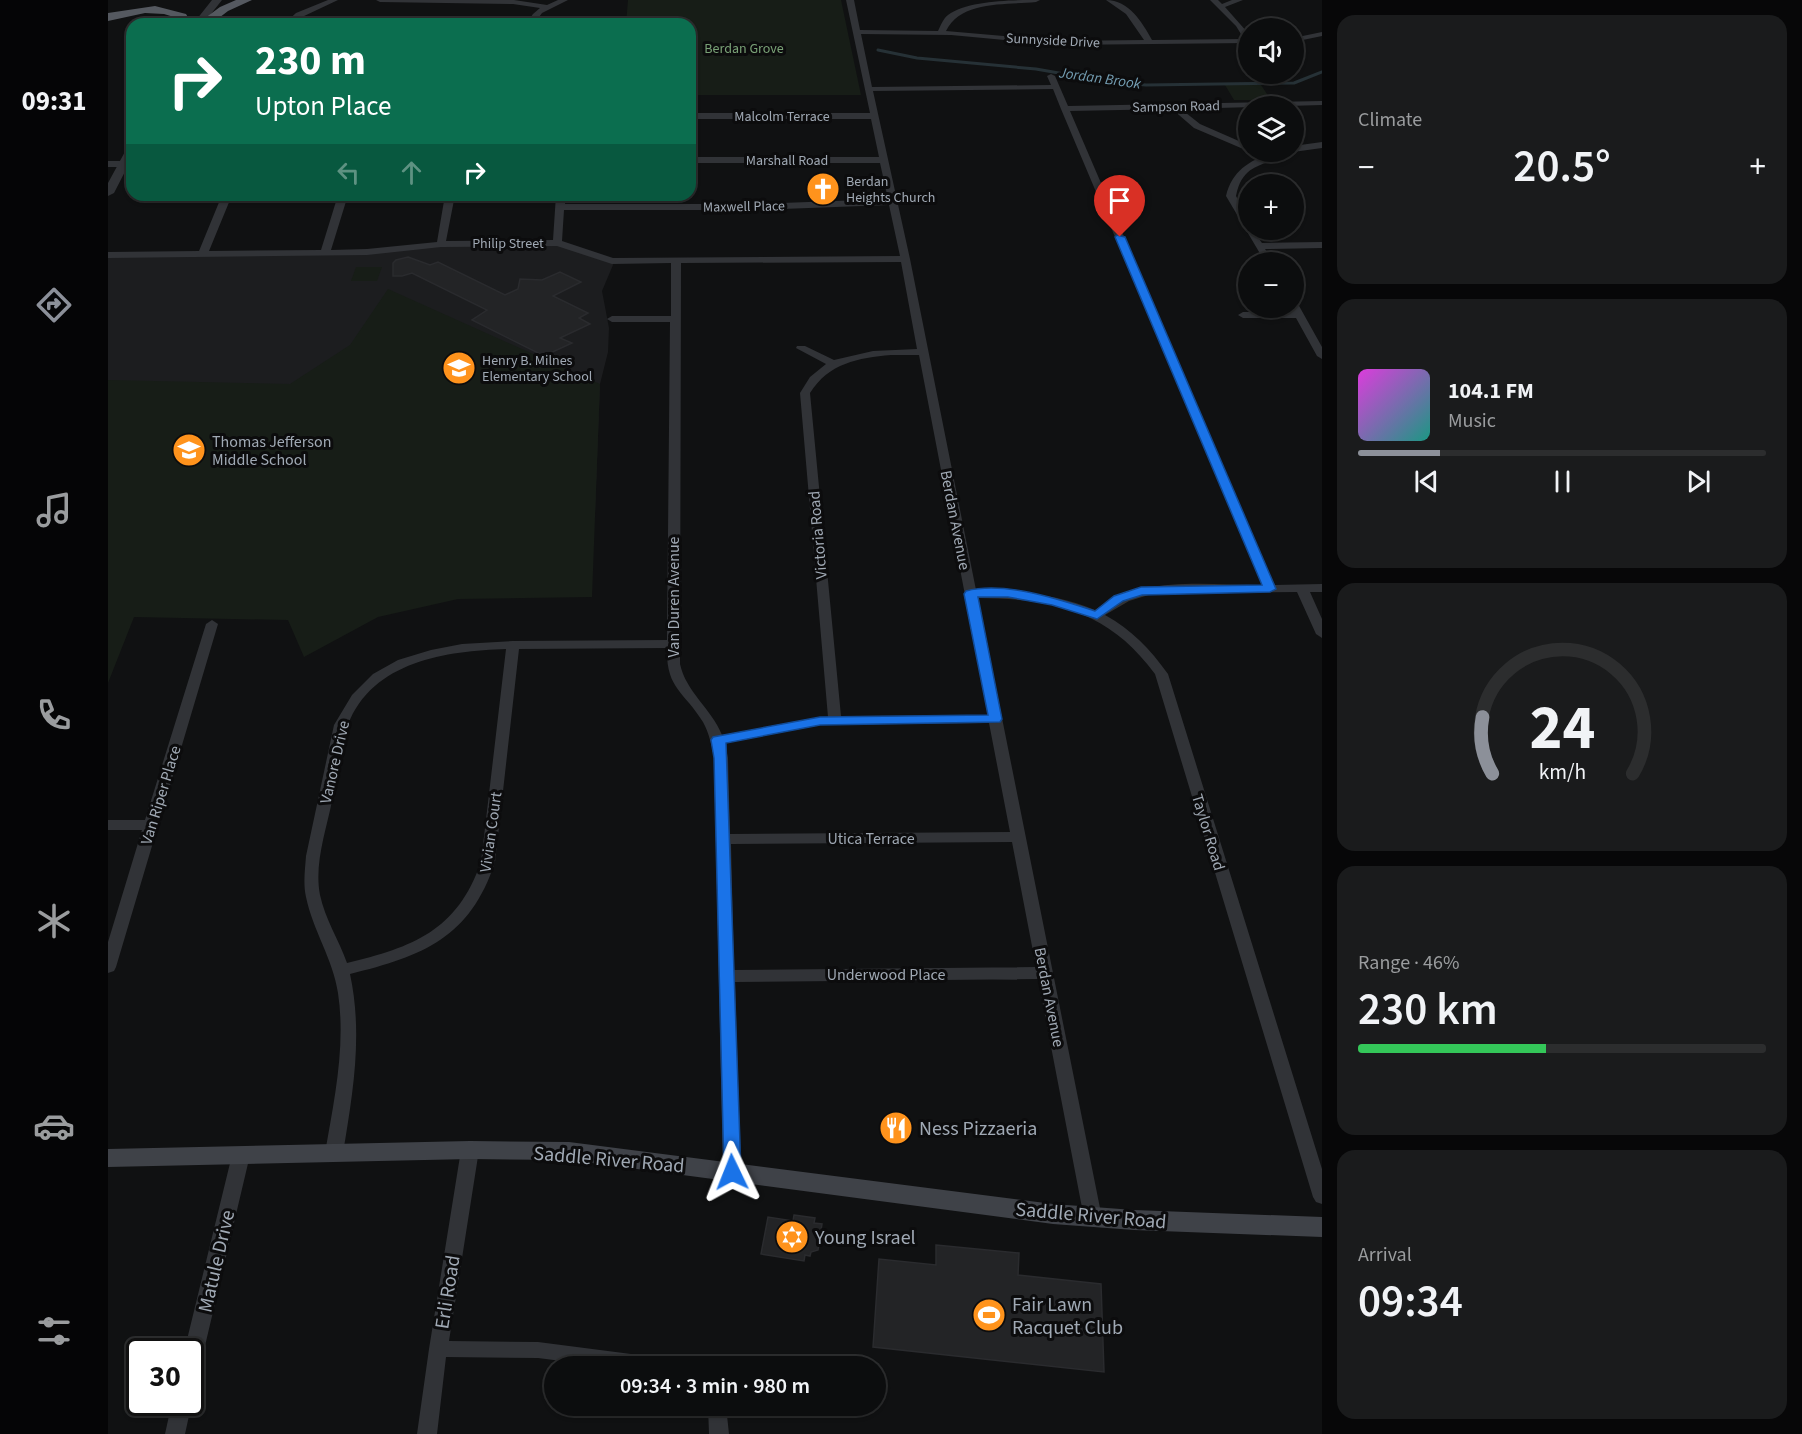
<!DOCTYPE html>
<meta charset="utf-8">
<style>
:root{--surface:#0c0d0e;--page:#1a1b1c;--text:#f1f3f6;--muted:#9a9c9e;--line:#2c2d2e;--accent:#8c9099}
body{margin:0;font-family:"Source Sans 3",sans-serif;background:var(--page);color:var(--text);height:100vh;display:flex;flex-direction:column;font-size:22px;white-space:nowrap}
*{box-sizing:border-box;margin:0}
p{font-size:20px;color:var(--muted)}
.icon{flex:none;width:33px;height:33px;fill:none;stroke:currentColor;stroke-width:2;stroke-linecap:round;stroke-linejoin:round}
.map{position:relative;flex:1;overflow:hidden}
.sheet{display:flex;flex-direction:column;gap:15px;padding:15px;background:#070708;width:480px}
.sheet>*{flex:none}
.top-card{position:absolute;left:18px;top:18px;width:570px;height:183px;border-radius:18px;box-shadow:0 2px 4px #0004,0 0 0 2px var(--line);background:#0b6e4f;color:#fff;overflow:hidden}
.tools{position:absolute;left:1130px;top:18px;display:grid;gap:12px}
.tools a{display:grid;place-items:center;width:66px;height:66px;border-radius:50%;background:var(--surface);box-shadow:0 2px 4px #0004,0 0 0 2px var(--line);font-size:30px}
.speed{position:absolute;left:18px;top:1338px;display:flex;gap:12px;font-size:30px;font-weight:700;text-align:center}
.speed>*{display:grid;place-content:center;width:78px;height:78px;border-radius:50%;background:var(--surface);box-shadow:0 2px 4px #0004,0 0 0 2px var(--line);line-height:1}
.speed .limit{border:3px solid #111;border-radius:9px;background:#fff;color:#111}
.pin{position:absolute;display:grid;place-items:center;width:51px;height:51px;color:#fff;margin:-62px -26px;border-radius:50% 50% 50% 0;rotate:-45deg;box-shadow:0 0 6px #0007}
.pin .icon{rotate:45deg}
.me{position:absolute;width:66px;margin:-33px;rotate:358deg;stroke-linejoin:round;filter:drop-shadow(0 0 4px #0008)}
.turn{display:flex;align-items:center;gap:21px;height:126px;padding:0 30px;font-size:27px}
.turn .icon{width:78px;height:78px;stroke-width:2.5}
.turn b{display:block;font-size:42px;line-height:51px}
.lanes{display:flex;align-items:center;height:57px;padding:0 30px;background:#0003;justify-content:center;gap:30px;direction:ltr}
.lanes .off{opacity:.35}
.big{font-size:45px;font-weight:600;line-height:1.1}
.sheet .tile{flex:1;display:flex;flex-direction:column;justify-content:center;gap:9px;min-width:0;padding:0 21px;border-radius:18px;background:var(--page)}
.sheet .dial{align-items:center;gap:0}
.dial svg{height:156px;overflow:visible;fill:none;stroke:var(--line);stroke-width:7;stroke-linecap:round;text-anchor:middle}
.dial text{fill:var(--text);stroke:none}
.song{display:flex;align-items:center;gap:18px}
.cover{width:72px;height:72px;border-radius:9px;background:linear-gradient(135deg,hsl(300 70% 55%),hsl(170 70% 35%))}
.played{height:6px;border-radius:3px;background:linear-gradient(90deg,var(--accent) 20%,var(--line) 20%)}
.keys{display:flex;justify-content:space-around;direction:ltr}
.heat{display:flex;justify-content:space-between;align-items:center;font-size:33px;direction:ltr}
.charge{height:9px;border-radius:4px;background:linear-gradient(90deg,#34c759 46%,var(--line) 0)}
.trip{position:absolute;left:436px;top:1356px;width:342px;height:60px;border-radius:30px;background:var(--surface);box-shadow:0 2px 4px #0004,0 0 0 2px var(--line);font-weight:600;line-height:60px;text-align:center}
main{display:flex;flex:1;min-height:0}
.menu{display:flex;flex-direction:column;width:108px;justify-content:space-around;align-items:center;background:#050506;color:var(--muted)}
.menu .icon{width:42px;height:42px}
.menu .current{color:var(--accent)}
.menu b{font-size:27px;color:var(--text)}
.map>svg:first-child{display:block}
.built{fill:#1c1d1f}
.green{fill:#171d17}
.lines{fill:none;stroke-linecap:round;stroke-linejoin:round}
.stream{stroke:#263136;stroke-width:3}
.building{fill:#232426;stroke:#2a2b2e;stroke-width:1.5}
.minor{fill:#313337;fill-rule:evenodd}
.tertiary{fill:#313337;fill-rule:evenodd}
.secondary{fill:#3f4248;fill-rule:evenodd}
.trunk{fill:#555960;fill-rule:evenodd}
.route{fill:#1a73e8;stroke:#114b97;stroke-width:1.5}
.labels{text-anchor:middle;stroke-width:6;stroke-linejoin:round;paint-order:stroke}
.far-street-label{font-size:14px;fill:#a0a9b4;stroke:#0c0c0d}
.far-park-label{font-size:14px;fill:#79a176;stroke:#0c0c0d}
.far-poi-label{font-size:14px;fill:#a0a9b4;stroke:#0c0c0d;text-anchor:start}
.far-water-label{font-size:15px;font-style:italic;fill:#749eb3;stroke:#0c0c0d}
.poi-label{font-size:16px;fill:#a0a9b4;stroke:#0c0c0d;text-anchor:start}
.street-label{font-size:16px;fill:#a0a9b4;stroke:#0c0c0d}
.near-poi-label{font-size:20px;fill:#a0a9b4;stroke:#0c0c0d;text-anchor:start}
.near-street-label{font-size:20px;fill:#a0a9b4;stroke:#0c0c0d}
</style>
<main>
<nav class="menu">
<b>09:31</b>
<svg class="icon current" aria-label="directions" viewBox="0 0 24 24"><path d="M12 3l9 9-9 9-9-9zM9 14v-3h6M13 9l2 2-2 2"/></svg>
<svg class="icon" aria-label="music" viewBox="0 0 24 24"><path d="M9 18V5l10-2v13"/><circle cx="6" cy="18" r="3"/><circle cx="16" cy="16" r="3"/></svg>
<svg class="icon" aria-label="phone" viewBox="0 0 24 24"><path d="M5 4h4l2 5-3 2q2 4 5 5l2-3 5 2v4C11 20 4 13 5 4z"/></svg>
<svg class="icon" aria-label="climate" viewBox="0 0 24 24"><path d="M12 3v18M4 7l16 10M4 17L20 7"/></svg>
<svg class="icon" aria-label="car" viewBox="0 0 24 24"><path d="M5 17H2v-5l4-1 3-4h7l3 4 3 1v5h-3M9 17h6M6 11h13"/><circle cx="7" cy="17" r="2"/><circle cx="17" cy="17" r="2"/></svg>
<svg class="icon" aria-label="filters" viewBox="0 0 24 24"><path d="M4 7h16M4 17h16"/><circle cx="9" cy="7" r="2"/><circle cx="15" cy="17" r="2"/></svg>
</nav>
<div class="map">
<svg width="1214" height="1434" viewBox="0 0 1214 1434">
<rect width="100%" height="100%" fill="#101112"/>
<path class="built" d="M449 243 504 261 505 265 494 291 501 328 500 352 492 384 487 514 0 519V255L274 252 333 244Z"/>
<path class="green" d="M520 0H733L753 95H582V24H518Z
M1117 85H1153L1163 100H1126Z
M248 267H274L269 281H243Z
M280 289 492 384 484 597 350 599 270 617 196 657 180 620 26 617 0 683V380L182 384 242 345Z"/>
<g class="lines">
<path class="stream" d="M770 50 809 58 928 69 1002 82 1038 85 1186 83 1214 72"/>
</g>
<path class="building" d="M300 257 322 265 330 262 397 295 410 289 412 279 434 280 452 272 473 282 445 296 480 313 471 318 482 324 452 338 464 343 436 356 364 320 379 310 304 273 294 276H285V263L288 260Z
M686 1215 707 1218 706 1223 714 1224 710 1250 703 1252 702 1256 697 1255 696 1261 653 1254 660 1217 685 1221Z
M828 1245 911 1253 910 1275 993 1284 996 1372 765 1347 771 1259 828 1265Z"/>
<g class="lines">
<path class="minor" d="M220 0H230L194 17 185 24H176L188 13Z
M268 0H406L439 5 450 0H460L434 13 426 24H418L425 14 432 8 405 4 272 2Z
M738 0H746L752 30 830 31C833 25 835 19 840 15 860 0 906 0 932 0L928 2C898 5 853 0 838 31L952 41 1036 40 1018 14 998 0C1021 0 1034 22 1044 40L1136 39 1128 26 1102 0H1110L1114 4 1124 0H1135L1117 7 1140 33V43L952 45 843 35 753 34 764 87 943 85 939 76 943 74 947 76 960 106 1214 101V105L1073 109 1092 124 1140 145V151L1086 128 1064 109 962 111 1166 585 1214 584V592H1202L1214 619V638L1208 634 1189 592 1047 593 1021 601 997 615C1024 630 1042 649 1060 674L1214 1169V1204L1208 1202 1205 1197 1047 674C1000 610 946 599 870 598L994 1218 991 1223 985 1225 979 1223 976 1218 930 979 627 982 633 1172 630 1177 624 1179 618 1177 615 1172 606 758C604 746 601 733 595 722 576 691 558 689 559 648L411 649 387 862C362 938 315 956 242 974 255 1034 245 1093 235 1153L232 1158 226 1160 220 1158 217 1153C226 1101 238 1046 230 993 225 959 205 931 198 897 195 884 197 870 198 856L226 725 244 695 265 674 290 660 323 650 354 644 405 641 559 640 562 322H504L499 319 504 316H563V263L504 264 449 246 333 247 259 255 0 258V252L91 251 114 195H124L101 251 213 250 230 195H240L223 250 259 249 329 242 337 195H347L338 241 445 240 448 195H458L457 204H646L780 199 772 163H582V157H771L763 119H582V113H762ZM945 89 953 109 1154 585C1096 585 1036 575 987 610 949 594 909 591 868 590L802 259 765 91ZM781 205 792 256 505 258 454 241 456 210H646ZM793 262 809 349 765 351 726 360 697 346H689L688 348 718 364 702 377 692 393 720 717 614 735C603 708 578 692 572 664L573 263ZM783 355H811L880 715 733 716 702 393C721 363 750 358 783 355ZM398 649 373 862C349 931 305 947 239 963 231 940 217 919 212 895 206 864 218 831 224 801 229 776 231 748 240 725 264 661 339 651 398 649ZM881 723 902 832 622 834 620 758 617 743 712 725ZM904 842 928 967 626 970 623 844Z
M1214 32V36L1185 42V38Z
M1214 142V148L1185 152V146Z
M1168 152H1179C1157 168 1135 161 1128 196L1140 219V230H1145L1154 243 1214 242V248L1157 249 1166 262H1157L1118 196C1124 170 1143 159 1168 152Z
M0 161H16L20 164 16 167H0Z
M1185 301 1190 304 1214 347V359L1209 356 1188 318H1135L1130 315 1135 312H1184L1182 308H1185Z
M104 620 110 624 8 967 6 971 0 973V942L34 830H0V820H37L98 624Z
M362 1143 368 1145 371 1150 341 1341 430 1342 554 1358 561 1360 563 1366H493L430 1358 338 1357 329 1434H309L321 1349 353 1150 356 1145Z
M133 1148 139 1150 142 1155 92 1367 89 1373 82 1375V1352H76L124 1155 127 1150Z
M82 1399 84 1402 77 1434H57L64 1402H82Z
M600 1406H618L621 1434H601Z"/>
<path class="tertiary" d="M104 0H114L95 24H85Z
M24 145V158L6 193 0 196V183L19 148Z"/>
<path class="secondary" d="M362 1141 461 1142 945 1204 1026 1210 1214 1217V1237L1026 1230 945 1224 461 1160 362 1159 0 1167V1149Z"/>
<path class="trunk" d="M128 0H144L120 11 103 24H89L112 7Z
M47 6 78 14 84 24H72L69 18 56 14 37 13 0 21V13Z"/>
</g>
<path class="route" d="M1009 235 1017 237 1168 589 1162 592 1034 595 1015 601 989 619 944 605 900 597H870L894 719 892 722 712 725 618 743 633 1172 631 1177 624 1179 618 1177 616 1172 606 758 603 740 605 737 712 717 880 715 856 594 858 591C897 581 950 599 987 611L1006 596 1033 587 1154 585 1007 237Z"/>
<defs>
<symbol id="church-disc" viewBox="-11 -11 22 22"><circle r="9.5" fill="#ff931c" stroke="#0c0c0d"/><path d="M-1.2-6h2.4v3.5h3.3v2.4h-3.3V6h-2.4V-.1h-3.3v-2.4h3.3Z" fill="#fff"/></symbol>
<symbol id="school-disc" viewBox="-11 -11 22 22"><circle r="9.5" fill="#ff931c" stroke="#0c0c0d"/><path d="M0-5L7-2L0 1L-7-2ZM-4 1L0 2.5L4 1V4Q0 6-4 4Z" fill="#fff"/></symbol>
<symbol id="restaurant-disc" viewBox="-11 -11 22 22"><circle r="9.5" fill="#ff931c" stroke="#0c0c0d"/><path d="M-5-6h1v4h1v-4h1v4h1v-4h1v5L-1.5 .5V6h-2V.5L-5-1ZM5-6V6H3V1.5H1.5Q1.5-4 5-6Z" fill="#fff"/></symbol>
<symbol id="synagogue-disc" viewBox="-11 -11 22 22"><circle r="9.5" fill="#ff931c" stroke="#0c0c0d"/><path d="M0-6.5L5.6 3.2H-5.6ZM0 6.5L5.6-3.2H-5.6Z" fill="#fff"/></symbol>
<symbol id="stadium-disc" viewBox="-11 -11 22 22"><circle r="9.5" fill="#ff931c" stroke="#0c0c0d"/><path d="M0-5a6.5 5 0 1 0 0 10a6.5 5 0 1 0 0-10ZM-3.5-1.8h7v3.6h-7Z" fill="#fff"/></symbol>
</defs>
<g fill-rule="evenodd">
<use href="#church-disc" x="696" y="170" width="38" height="38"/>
<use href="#school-disc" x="332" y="349" width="38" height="38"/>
<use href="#school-disc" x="62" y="431" width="38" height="38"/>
<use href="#restaurant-disc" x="769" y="1109" width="38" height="38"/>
<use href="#synagogue-disc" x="665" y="1218" width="38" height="38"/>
<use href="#stadium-disc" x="862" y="1296" width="38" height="38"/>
</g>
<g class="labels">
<g class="far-street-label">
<text transform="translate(945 40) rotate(3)" y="5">Sunnyside Drive</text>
<text transform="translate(1068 106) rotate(-1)" y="5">Sampson Road</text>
<text x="674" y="121">Malcolm Terrace</text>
<text x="679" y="165">Marshall Road</text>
<text transform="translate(636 206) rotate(-1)" y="5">Maxwell Place</text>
<text x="400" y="248">Philip Street</text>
</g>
<g class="far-park-label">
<text x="636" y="53">Berdan Grove</text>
</g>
<g class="far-poi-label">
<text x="738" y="186">Berdan<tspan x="738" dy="16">Heights Church</tspan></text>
<text x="374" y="365">Henry B. Milnes<tspan x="374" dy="16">Elementary School</tspan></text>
</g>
<g class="far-water-label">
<text transform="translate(992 78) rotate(8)" y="5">Jordan Brook</text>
</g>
<g class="poi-label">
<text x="104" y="447">Thomas Jefferson<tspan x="104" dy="18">Middle School</tspan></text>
</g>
<g class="street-label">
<text transform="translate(848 520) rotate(79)" y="6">Berdan Avenue</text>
<text transform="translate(709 535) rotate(-95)" y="6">Victoria Road</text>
<text transform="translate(565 597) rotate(-90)" y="6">Van Duren Avenue</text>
<text transform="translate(226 762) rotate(-77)" y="6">Vanore Drive</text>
<text transform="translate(52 795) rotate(-73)" y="6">Van Riper Place</text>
<text transform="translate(382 832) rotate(-82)" y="6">Vivian Court</text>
<text transform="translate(1101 832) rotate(73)" y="6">Taylor Road</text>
<text x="763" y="844">Utica Terrace</text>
<text x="778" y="980">Underwood Place</text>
<text transform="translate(942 997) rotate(79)" y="6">Berdan Avenue</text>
</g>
<g class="near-poi-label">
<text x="811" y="1135">Ness Pizzaeria</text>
<text x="707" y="1244">Young Israel</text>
<text x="904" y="1311">Fair Lawn<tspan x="904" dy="23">Racquet Club</tspan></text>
</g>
<g class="near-street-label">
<text transform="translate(501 1159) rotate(5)" y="7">Saddle River Road</text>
<text transform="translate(983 1215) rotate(5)" y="7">Saddle River Road</text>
<text transform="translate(108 1261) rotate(-77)" y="7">Matule Drive</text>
<text transform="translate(339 1292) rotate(-81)" y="7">Erli Road</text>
</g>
</g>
</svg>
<div class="tools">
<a><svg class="icon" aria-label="sound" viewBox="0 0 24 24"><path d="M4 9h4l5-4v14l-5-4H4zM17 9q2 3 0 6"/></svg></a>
<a><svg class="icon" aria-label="layers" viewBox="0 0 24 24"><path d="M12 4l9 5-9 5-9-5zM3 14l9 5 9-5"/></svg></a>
<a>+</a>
<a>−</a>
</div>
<div class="speed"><div class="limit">30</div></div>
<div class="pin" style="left:1012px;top:237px;background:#d93025"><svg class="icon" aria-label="arrive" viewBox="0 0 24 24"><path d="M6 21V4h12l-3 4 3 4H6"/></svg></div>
<svg class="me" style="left:624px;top:1172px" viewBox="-20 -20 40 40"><path d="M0-17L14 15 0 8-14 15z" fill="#1a73e8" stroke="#fff" stroke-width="4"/></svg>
<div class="trip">09:34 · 3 min · 980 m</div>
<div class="top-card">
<div class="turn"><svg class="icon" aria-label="right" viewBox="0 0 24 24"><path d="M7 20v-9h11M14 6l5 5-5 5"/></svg><div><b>230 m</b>Upton Place</div></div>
<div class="lanes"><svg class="icon off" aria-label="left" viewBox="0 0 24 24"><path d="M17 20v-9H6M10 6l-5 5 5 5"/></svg><svg class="icon off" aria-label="ahead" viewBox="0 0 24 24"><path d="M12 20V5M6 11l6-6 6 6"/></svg><svg class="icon" aria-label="right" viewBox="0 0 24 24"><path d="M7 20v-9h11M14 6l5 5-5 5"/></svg></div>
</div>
</div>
<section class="sheet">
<div class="tile"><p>Climate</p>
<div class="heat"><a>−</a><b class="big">20.5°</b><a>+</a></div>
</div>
<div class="tile">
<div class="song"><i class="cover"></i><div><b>104.1 FM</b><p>Music</p></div></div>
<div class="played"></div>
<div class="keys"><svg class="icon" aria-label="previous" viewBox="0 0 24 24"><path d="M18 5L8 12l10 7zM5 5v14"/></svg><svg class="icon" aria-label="pause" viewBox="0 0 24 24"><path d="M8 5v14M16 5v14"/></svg><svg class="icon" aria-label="next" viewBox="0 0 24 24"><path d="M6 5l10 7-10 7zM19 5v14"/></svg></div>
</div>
<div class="tile dial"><svg viewBox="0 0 100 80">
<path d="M14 69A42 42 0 1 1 86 69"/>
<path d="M14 69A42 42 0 0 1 9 40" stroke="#8c9099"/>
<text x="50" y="56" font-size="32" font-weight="700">24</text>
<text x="50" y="72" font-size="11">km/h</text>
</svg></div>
<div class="tile"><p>Range · 46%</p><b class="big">230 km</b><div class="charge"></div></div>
<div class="tile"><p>Arrival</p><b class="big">09:34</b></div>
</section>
</main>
